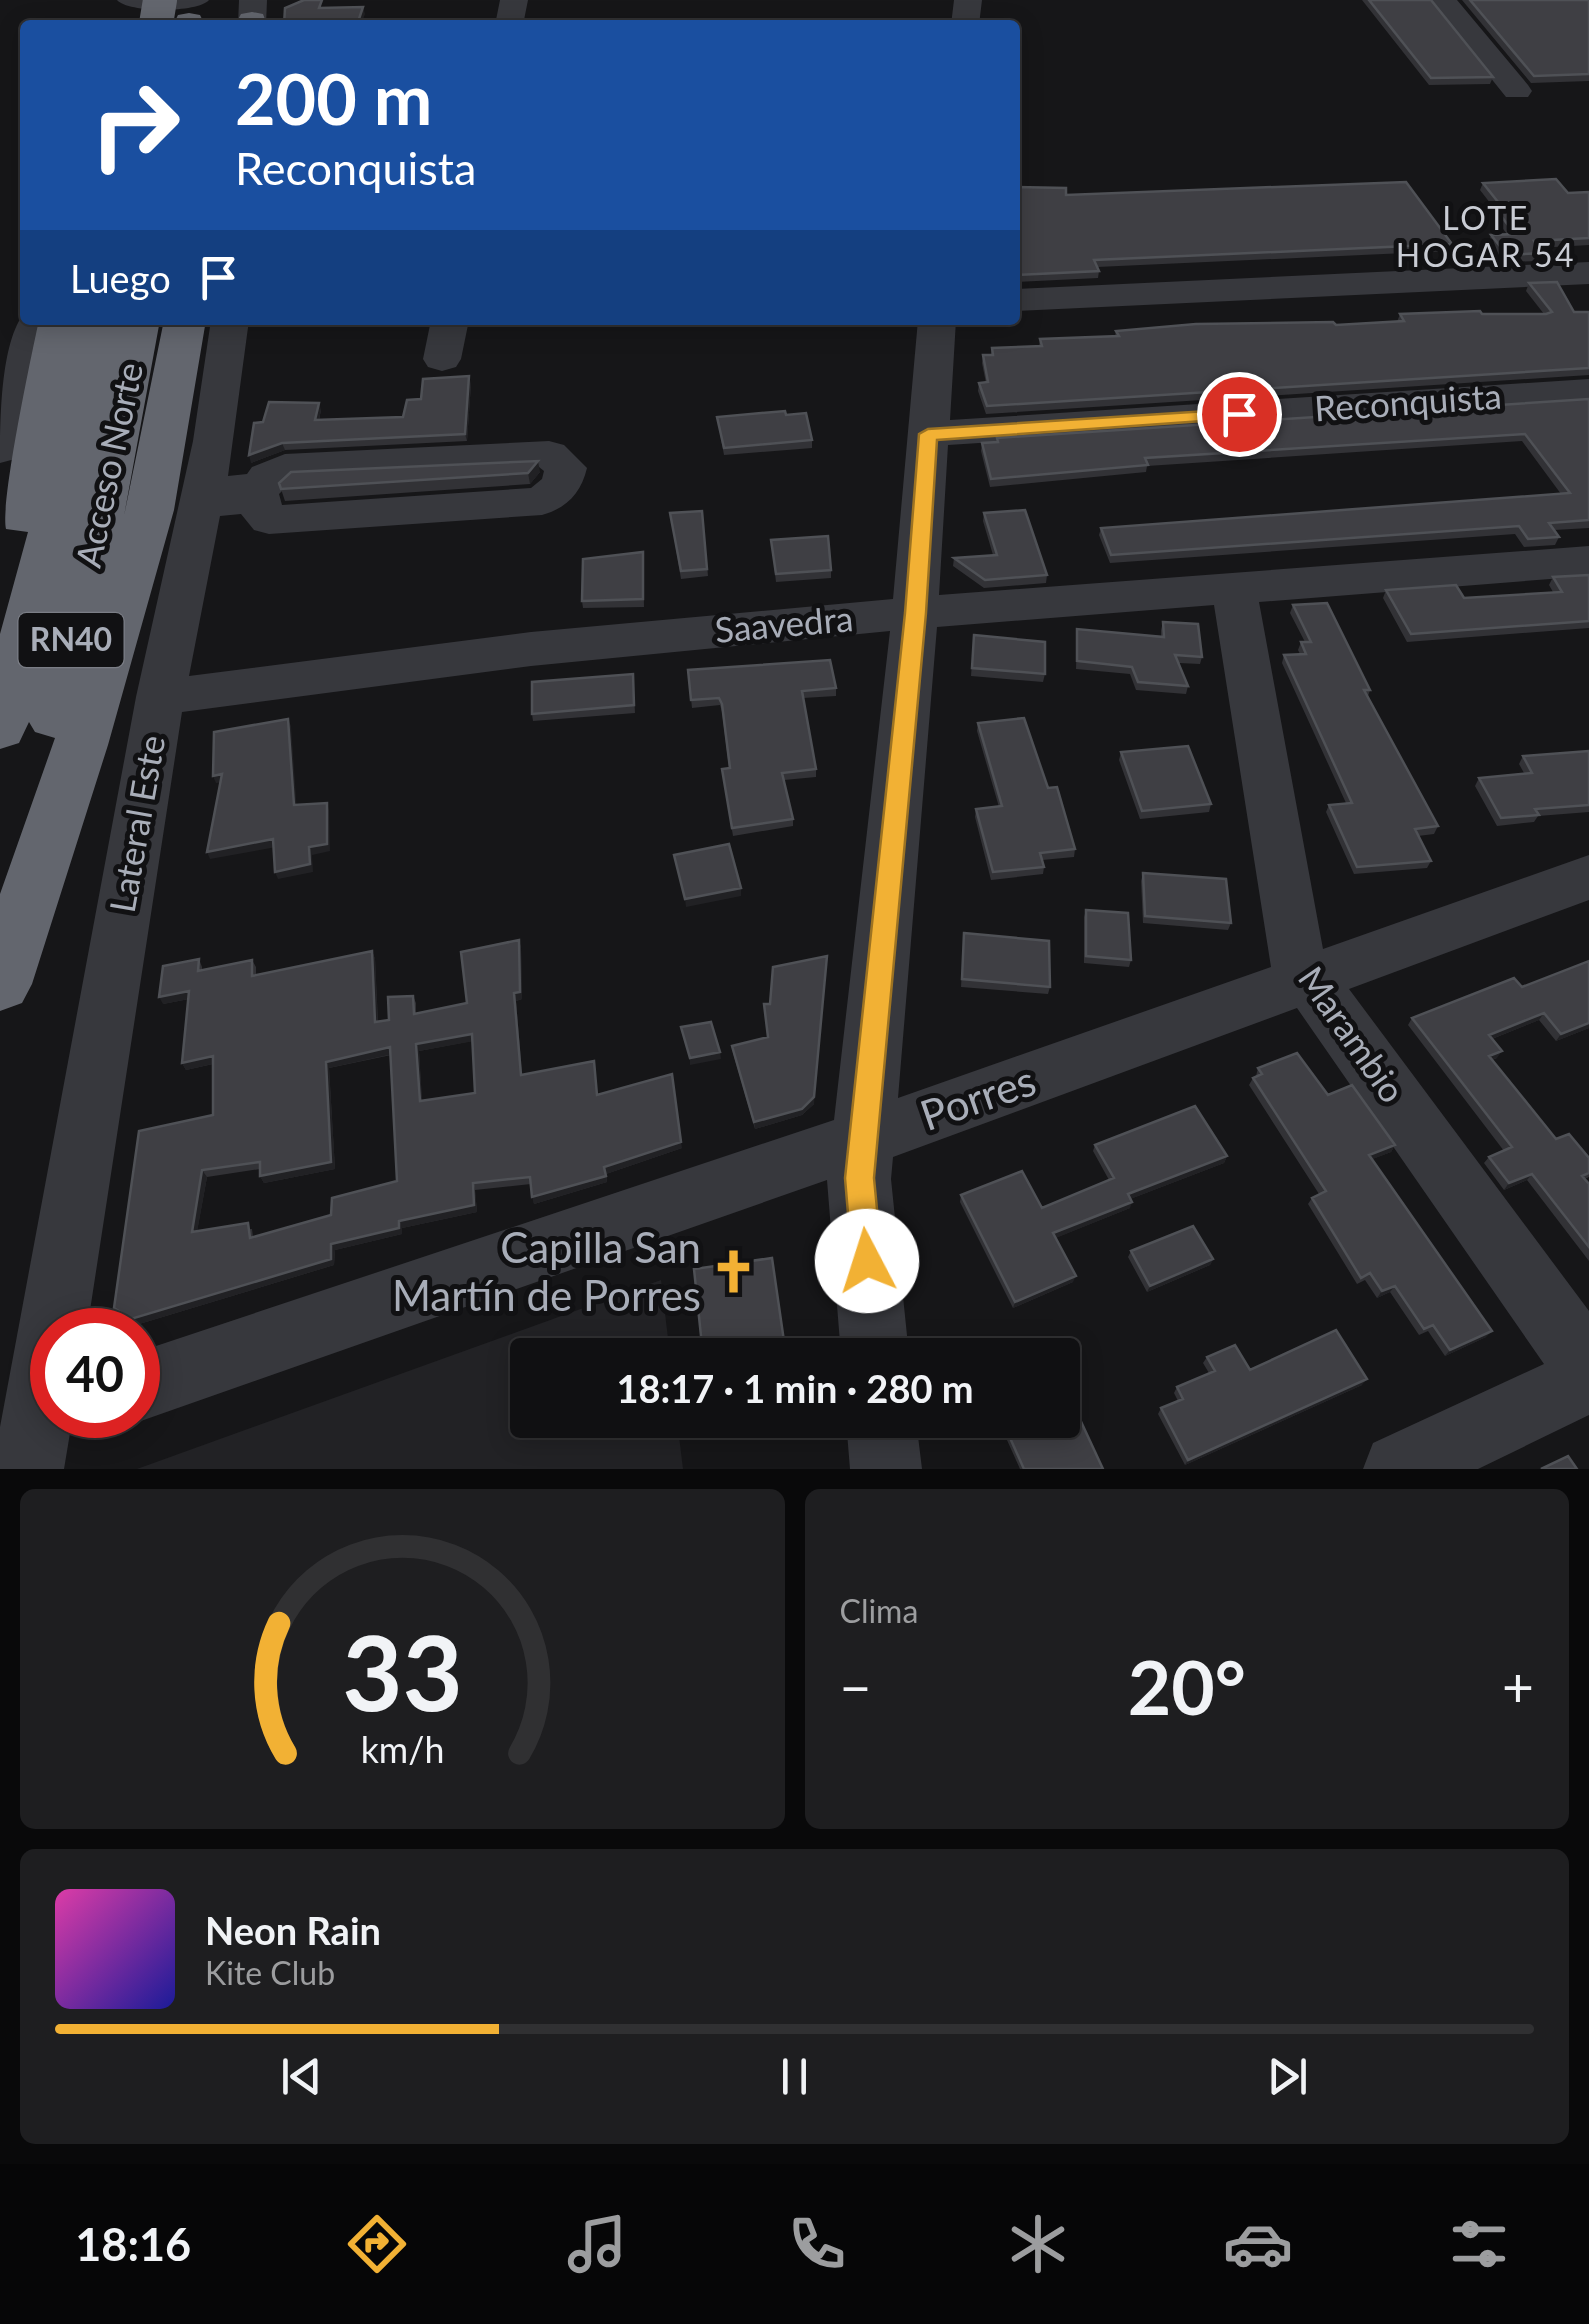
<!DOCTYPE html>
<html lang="es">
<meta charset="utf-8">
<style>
:root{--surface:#101012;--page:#1e1e20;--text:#f1f3f6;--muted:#9c9d9f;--line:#303032;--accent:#f2b134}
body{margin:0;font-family:Lato,sans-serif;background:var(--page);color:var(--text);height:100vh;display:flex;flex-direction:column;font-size:38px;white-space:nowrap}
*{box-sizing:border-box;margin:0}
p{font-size:32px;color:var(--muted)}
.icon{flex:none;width:55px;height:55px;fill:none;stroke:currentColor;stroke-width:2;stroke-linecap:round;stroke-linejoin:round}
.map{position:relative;height:1469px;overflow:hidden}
.panel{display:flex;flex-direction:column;gap:20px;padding:20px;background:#09090a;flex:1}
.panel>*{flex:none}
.banner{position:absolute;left:20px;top:20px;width:1000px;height:305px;border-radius:10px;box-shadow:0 5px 25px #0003,0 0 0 2px var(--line);background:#1a4fa0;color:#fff;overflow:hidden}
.speed{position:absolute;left:30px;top:1308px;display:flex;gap:20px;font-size:50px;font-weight:700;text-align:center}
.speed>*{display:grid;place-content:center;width:130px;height:130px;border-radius:50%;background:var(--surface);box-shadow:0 5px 25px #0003,0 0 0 2px var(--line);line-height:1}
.speed .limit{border:15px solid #d22;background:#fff;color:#111}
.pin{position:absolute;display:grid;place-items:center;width:85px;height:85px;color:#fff;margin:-42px;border:5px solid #fff;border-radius:50%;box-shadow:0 2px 10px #0007}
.me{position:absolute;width:110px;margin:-55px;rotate:355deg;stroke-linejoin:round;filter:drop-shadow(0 0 8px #0008)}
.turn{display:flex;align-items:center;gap:35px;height:210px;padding:0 50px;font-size:45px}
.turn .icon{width:130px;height:130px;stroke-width:2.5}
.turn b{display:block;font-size:70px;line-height:85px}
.then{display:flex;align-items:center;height:95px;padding:0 50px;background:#0003;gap:20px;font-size:38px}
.big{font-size:75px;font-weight:700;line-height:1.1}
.panel .widget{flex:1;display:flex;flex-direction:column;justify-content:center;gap:15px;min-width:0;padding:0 35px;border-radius:15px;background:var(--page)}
.panel .dial{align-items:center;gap:0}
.dial svg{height:260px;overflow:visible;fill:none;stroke:var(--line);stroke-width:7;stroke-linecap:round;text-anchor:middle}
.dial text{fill:var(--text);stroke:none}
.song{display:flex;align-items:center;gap:30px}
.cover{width:120px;height:120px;border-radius:15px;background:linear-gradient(135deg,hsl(320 70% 55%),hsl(240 70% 35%))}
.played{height:10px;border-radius:5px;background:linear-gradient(90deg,var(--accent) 30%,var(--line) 30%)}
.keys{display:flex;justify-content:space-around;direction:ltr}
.heat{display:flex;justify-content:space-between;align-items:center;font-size:55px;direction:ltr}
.panel .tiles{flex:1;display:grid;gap:20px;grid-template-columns:1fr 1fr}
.widget:last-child{grid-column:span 2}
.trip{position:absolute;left:510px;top:1338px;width:570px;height:100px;border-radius:10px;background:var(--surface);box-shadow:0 5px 25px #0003,0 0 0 2px var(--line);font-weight:700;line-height:100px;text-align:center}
.dock{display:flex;height:160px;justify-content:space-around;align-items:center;background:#060607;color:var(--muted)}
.dock .icon{width:70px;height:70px}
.dock .selected{color:var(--accent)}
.dock b{font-size:45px;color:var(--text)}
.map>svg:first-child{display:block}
.built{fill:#222225}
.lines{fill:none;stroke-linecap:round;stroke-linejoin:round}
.minor{fill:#37383d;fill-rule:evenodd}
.highway{fill:#63666e;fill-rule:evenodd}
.highway-bridge{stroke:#63666e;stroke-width:34}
.wall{fill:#323236;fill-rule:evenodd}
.shaded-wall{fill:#212124}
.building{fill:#3f3f44;stroke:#4f5156;stroke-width:2.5;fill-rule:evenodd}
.route{fill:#f2b134;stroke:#9d7322;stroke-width:2.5}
.labels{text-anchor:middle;stroke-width:10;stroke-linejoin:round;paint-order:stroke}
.far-neighbourhood-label{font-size:32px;letter-spacing:2.5px;fill:#c9ccd4;stroke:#111113}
.shield{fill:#111113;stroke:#7b7e86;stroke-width:2.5}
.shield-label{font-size:32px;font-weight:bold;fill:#a8adb8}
.street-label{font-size:35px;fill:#a8adb8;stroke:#111113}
.near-street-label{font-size:42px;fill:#a8adb8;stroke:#111113}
.near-poi-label{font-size:42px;fill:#a8adb8;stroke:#111113;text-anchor:end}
</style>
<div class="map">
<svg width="1589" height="1469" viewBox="0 0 1589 1469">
<rect width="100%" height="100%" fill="#161618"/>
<path class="built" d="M661 1280 670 1355H528V1420H677L683 1469H137Z"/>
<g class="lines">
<path class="minor" d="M117 0H209C198 13 128 13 117 0Z
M239 0H267L266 25H238Z
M500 0H528L523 25H495Z
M954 0H982L979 25H951Z
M1428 0H1457L1528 85 1532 91 1528 97H1506Z
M1589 262V284L1015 311V289Z
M25 312V320H55L21 450 15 459 0 463C0 422 0 342 25 312Z
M211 320H249L228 476 247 474 252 467 285 454 549 441 564 445 587 468C581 493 567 508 542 515L269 534 254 530 241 514 220 516 189 676 531 632 893 599 918 320H956L950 420 1589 379V403L948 445 939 595 1589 546V576L1259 602 1323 949 1589 855V900L1349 989 1589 1311V1415L1478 1469H1363L1373 1443 1544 1364 1297 1008 893 1157 891 1179 909 1355H841L827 1180 138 1422 121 1415H138V1352L834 1120 890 631 531 666 182 712 87 1330H52V1415H73L64 1469H0V1427L136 697 193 441ZM539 467 544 471 542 479 531 488 282 505 279 494 293 480ZM1214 605 1271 967 898 1098 937 627Z
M431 320H469L461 359 456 367 442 371 428 367 423 359Z
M846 1420H916L922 1469H850Z"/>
<path class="highway" d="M252 12 263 14 267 25H235L241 14Z
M189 13 200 15 205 25H173L178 15Z
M39 320H160L124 516 164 320H206L174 510 108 745 32 984 22 1003 0 1011V894L55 738 35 732 29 722 19 743 0 749V634L28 532 6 529C0 503 31 357 39 320Z"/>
<path class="highway-bridge" d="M156 24 160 0"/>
</g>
<path class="wall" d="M1362 0H1431L1493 77 1490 84 1429 85Z
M1462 0H1589V81L1531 83Z
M1483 183 1568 193 1589 192V245L1538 248 1541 253 1538 261 1504 262 1489 242 1491 235 1507 234 1492 215 1494 208 1480 190Z
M1015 187 1066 195 1452 244 1450 251 1097 267 1099 271 1098 278 1015 282Z
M1529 283 1574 312H1589V375L986 414 978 391 979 383H986L982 363 983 355H991L992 348 1039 346 1040 339 1115 336 1116 331 1336 325 1397 322 1400 314H1544L1526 291Z
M471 384 467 441 285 450 251 463 263 422 321 410 319 420 403 417 421 399Z
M1589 399V528L1554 530 1559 537 1555 545 1524 547 1515 534 1110 563 1099 535 1101 528 1561 494 1522 441 1147 466 1146 472 990 487 981 451 982 443 996 442 997 438Z
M786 415 812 440V448L724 455 717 417Z
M540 472 530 484 285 501 281 489Z
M702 511 708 576 681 579 670 513Z
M984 513 1047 575 1046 583 984 588 953 566 954 558 993 555 983 521Z
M771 540 831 570V578L776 582Z
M643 552 644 607 583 608 582 601Z
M1589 575V628L1407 642 1383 598 1386 590 1464 598 1553 592 1549 585 1553 577Z
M1293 605 1370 690 1368 696 1438 826 1434 834 1418 836 1431 861 1427 868 1354 874 1326 812 1329 805 1346 803 1282 663 1284 655 1300 654 1298 650 1301 642H1305L1290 613Z
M1163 622 1202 657 1200 664 1179 663 1188 686 1186 694 1136 690 1130 674 1076 669 1077 629 1161 636V630Z
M974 635 1045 674 1043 682 971 676Z
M688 670 836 688V696L803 698 816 769V777L784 780 793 819V826L733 836 723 777 722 769 729 768 722 712 720 705 692 708Z
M633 674 635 713 533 721 532 714Z
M978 723 1048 788 1075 849 1074 857 1042 860 1044 867 1043 874 991 880 975 817 976 809 999 807 977 731Z
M1589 751V812L1538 816 1534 822 1497 826 1475 786 1479 778 1524 773 1519 764 1523 756Z
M1121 752 1211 804 1209 812 1140 819 1119 760Z
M1143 873 1231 923 1228 930 1143 923 1141 881Z
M1086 910 1131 960 1129 967 1084 963V917Z
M964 933 1050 987 1048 994 961 987Z
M519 940 521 948 522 999 516 1001 522 1075 598 1095 682 1148 606 1174 607 1182 534 1204 531 1184 475 1190 477 1212 402 1228V1234L335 1250 334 1265 136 1325 120 1314 114 1308 213 1115V1064L186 1070 182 1063 189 999 163 1004 199 959 202 967V970L252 960 256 967V975L372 951 375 959 378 1022 389 1020 413 996 416 1003V1014L467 1003ZM472 1041 475 1093 422 1101 419 1051ZM391 1055 397 1181 331 1215 253 1237 252 1229 197 1231 207 1177 260 1169V1176L264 1183 335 1169 329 1068Z
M1522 987 1589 1028 1556 1041 1539 1020 1492 1039 1497 1058 1492 1060 1556 1139 1589 1158V1177L1585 1179 1589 1184V1261L1527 1180 1504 1190 1484 1163 1489 1157 1504 1151 1408 1025 1412 1018Z
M732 1046 814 1104 802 1115 755 1129 733 1053Z
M1258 1068 1328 1095 1395 1145 1391 1152 1372 1159 1486 1337 1445 1356 1428 1331 1419 1335 1390 1292 1377 1298 1365 1280 1357 1284 1308 1204 1312 1198 1319 1194 1249 1085 1253 1078 1256 1076Z
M1095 1145 1227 1156 1224 1163 1130 1199V1208L1055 1238 1073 1282 1013 1308 960 1202 961 1195 1042 1208 1109 1180 1093 1151Z
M1131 1251 1213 1259 1210 1265 1147 1292 1128 1257Z
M1207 1357 1250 1370 1362 1385 1185 1465 1158 1414 1161 1408 1178 1401 1174 1393 1177 1387 1209 1373 1203 1363Z
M998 1420H1062L1103 1469H1020Z"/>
<path class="shaded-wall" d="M363 7 365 14 361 25H357Z
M469 376 471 384 467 441 465 434Z
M319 403 321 410 317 428 315 420Z
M282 443 285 450 251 463 249 455Z
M538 461 540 472 530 484 528 473Z
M288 719 291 726 297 812 294 805Z
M222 774 226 782 216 783 213 776Z
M327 803 329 810 330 851 312 855 313 872 278 879 275 872 309 847Z
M273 839 276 847 210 859 207 852Z
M741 888V896L686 907 685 899Z
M519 940 521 948 522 999 516 1001 523 1082 514 993Z
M372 951 375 959 378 1029 375 1022Z
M827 956 814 1104 802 1115 755 1129 754 1122Z
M189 991 194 998 163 1004 159 997Z
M1544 1013 1539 1020 1484 1042 1489 1035Z
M1589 1023V1028L1556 1041 1561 1034Z
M472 1034 474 1041 419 1051 422 1108 420 1101 416 1044Z
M390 1047 393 1054 329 1068 335 1169 264 1183 260 1176 326 1062Z
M1502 1051 1497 1058 1484 1062 1489 1056Z
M720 1052 721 1059 690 1065V1058Z
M213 1056 217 1063 186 1070 182 1063Z
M681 1142 682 1148 606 1174 604 1167Z
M1395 1145 1391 1152 1365 1162 1369 1155Z
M1227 1156 1224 1163 1125 1201 1128 1194Z
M202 1170 207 1177 196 1238 192 1232Z
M1532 1174 1527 1180 1504 1190 1509 1183Z
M606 1176 607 1182 534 1204 532 1197Z
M473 1183 475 1190 477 1212 402 1228V1234L335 1250 334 1265 136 1325 131 1319 331 1244 399 1221Z
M1132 1202 1130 1208 1051 1240 1053 1233Z
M1213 1259 1210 1265 1147 1292 1150 1286Z
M1076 1276 1073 1282 1013 1308 1015 1302Z
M1395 1286 1390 1292 1377 1298 1382 1291Z
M1492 1331 1486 1337 1445 1356 1450 1350Z
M1367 1379 1362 1385 1185 1465 1188 1460Z"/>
<path class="building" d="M304 0H322L319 8 363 7 357 25H284L285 8Z
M1369 0H1431L1493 77 1431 78Z
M1470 0H1589V74L1534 76Z
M1556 179 1568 193 1589 192V238L1534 241 1541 253 1507 255 1491 235 1515 234 1494 207H1502L1483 183Z
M1406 182 1452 244 1094 260 1099 271 1015 275V187L1066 188V195Z
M1557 282 1574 312H1589V368L987 406 979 383 988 382 983 355H993L992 348 1042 346 1040 339 1119 336 1116 331 1196 324 1333 322 1336 325 1404 321 1400 314 1480 311 1482 314H1546L1552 312 1529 283Z
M469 376 465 434 282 443 249 455 254 423 263 422 269 402 319 403 315 420 403 417 407 400 421 399 423 379Z
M1589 399V520L1549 523 1559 537 1528 539 1519 526 1111 555 1101 528 1570 493 1525 434 1145 458 1148 465 991 479 982 443 998 442 997 438Z
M785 411 786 415 806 413 812 440 724 448 717 417Z
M538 461 528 473 281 489 279 483 291 472Z
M1025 510 1047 575 985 580 954 558 997 555 984 513Z
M702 511 707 569 681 571 670 513Z
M828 536 831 570 776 574 771 540Z
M643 552V599L582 601 583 559Z
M1589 575V621L1411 634 1386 590 1456 585 1464 598 1562 592 1553 577Z
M1327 603 1370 690H1364L1438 826 1415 829 1431 861 1357 867 1329 805 1352 803 1284 655 1306 654 1301 642H1311L1293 605Z
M1163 622 1198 624 1202 657 1175 655 1188 686 1138 682 1132 667 1077 661V629L1164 637Z
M974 635 1045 642V674L972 668Z
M830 660 836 688 802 691 816 769 782 773 793 819 732 828 722 769 730 768 722 704 719 698 691 700 688 670Z
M633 674 634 705 532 714V682Z
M1024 718 1048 788 1057 787 1075 849 1040 853 1044 867 993 872 976 809 1002 806 978 723Z
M288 719 294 805 327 803V844L309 847 310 864 275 872 273 839 207 852 222 774 213 776 214 732Z
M1188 746 1211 804 1142 811 1121 752Z
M1589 751V805L1535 809 1539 815 1501 818 1479 778 1532 773 1523 756Z
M729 844 741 888 685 899 674 855Z
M1143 873 1226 879 1231 923 1145 916Z
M1086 910 1128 913 1131 960 1086 956Z
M964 933 1049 941 1050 987 962 979Z
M519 940 520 992 514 993 521 1075 594 1061 597 1095 672 1074 681 1142 604 1167 606 1176 532 1197 530 1177 473 1183 474 1205 399 1221V1228L331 1244V1259L131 1319 114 1308 139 1131 213 1115V1056L182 1063 189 991 159 997 163 966 199 959 198 971 252 960V976L372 951 375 1022 389 1020 388 997 413 996 414 1014 467 1003 461 952ZM472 1034 475 1093 420 1101 416 1044ZM390 1047 397 1181 332 1198 331 1215 250 1238 248 1223 192 1232 202 1170 260 1162V1176L331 1162 326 1062Z
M827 956 814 1097 802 1109 754 1122 732 1046 768 1037 764 1004H770L773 967Z
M1589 961V1023L1561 1034 1544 1013 1489 1035 1502 1051 1489 1056 1556 1139 1569 1134 1589 1158V1173L1582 1176 1589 1184V1247L1532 1174 1509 1183 1489 1157 1512 1147 1412 1018 1514 978 1522 987Z
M711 1022 720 1052 690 1058 681 1027Z
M1297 1053 1328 1095 1352 1085 1395 1145 1369 1155 1492 1331 1450 1350 1433 1325 1424 1329 1395 1286 1382 1291 1370 1273 1361 1278 1312 1198 1326 1191 1253 1078 1262 1074 1258 1068Z
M1195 1106 1227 1156 1128 1194 1132 1202 1053 1233 1076 1276 1015 1302 961 1195 1022 1171 1042 1208 1114 1178 1095 1145Z
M1193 1226 1213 1259 1150 1286 1131 1251Z
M772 1258 786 1355H703L694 1269Z
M1336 1330 1367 1379 1188 1460 1161 1408 1183 1399 1177 1387 1215 1371 1207 1357 1235 1345 1250 1370Z
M1065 1387 1103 1469H1024L1002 1420H1062V1388Z
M1568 1456 1577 1469H1541Z"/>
<path class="route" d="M1239 409 1248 414 1245 418 937 440 926 613 874 1178 882 1261 878 1272 867 1276 856 1272 852 1261 845 1178 905 613 919 434 928 429Z"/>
<defs>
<symbol id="church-bare" viewBox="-9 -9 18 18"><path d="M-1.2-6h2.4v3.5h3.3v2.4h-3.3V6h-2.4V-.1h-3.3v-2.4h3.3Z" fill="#f2b134" stroke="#111113" stroke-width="2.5" paint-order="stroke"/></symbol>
</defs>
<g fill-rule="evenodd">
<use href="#church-bare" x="702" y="1240" width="63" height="63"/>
</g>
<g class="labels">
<g class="far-neighbourhood-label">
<text x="1486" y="230">LOTE<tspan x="1486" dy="37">HOGAR 54</tspan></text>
</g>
<rect class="shield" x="18.5" y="613" width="105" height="54" rx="8"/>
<g class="shield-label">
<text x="71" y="651">RN40</text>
</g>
<g class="street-label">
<text transform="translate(1408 403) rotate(-4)" y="12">Reconquista</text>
<text transform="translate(110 465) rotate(-78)" y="12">Acceso Norte</text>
<text transform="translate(784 625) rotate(-5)" y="12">Saavedra</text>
<text transform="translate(138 824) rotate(-80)" y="12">Lateral Este</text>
<text transform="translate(1351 1035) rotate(55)" y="12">Marambio</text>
</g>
<g class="near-street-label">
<text transform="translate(978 1098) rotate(-19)" y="15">Porres</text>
</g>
<g class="near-poi-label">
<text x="701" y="1263">Capilla San<tspan x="701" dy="48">Martín de Porres</tspan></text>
</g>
</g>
</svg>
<div class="speed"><div class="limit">40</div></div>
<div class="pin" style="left:1239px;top:414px;background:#d93025"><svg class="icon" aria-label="arrive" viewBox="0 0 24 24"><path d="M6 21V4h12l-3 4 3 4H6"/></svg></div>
<svg class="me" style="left:867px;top:1261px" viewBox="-20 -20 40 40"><circle r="19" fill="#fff"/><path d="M0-13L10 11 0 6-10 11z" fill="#f2b134"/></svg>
<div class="trip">18:17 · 1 min · 280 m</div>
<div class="banner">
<div class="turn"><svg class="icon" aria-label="right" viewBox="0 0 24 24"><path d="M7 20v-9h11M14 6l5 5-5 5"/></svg><div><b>200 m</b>Reconquista</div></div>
<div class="then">Luego<svg class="icon" aria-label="arrive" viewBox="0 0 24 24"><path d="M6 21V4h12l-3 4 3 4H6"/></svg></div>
</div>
</div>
<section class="panel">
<div class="tiles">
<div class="widget dial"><svg viewBox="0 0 100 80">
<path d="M14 69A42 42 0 1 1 86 69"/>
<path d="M14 69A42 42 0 0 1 12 29" stroke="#f2b134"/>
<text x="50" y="56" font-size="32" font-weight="700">33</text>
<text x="50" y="72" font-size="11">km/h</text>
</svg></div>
<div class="widget"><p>Clima</p>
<div class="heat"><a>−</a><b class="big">20°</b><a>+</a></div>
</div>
<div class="widget">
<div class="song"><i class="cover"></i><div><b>Neon Rain</b><p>Kite Club</p></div></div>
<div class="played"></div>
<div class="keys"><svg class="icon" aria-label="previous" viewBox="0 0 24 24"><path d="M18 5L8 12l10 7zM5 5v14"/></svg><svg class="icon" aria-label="pause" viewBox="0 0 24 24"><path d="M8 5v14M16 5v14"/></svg><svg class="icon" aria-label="next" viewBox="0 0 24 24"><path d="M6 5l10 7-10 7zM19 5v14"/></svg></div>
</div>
</div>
</section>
<nav class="dock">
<b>18:16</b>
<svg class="icon selected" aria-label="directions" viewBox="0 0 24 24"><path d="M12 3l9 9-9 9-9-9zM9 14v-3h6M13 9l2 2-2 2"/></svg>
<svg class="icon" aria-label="music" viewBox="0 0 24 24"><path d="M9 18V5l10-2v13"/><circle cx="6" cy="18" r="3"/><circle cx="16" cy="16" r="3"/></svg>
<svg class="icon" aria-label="phone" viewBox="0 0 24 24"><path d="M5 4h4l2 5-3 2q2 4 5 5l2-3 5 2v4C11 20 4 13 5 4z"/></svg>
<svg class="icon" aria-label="climate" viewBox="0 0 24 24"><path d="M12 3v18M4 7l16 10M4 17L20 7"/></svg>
<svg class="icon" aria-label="car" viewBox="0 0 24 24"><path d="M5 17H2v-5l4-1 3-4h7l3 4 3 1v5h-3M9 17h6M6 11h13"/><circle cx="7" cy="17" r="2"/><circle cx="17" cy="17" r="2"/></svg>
<svg class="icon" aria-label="filters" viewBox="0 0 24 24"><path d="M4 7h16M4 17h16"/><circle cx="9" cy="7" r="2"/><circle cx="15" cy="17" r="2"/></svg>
</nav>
